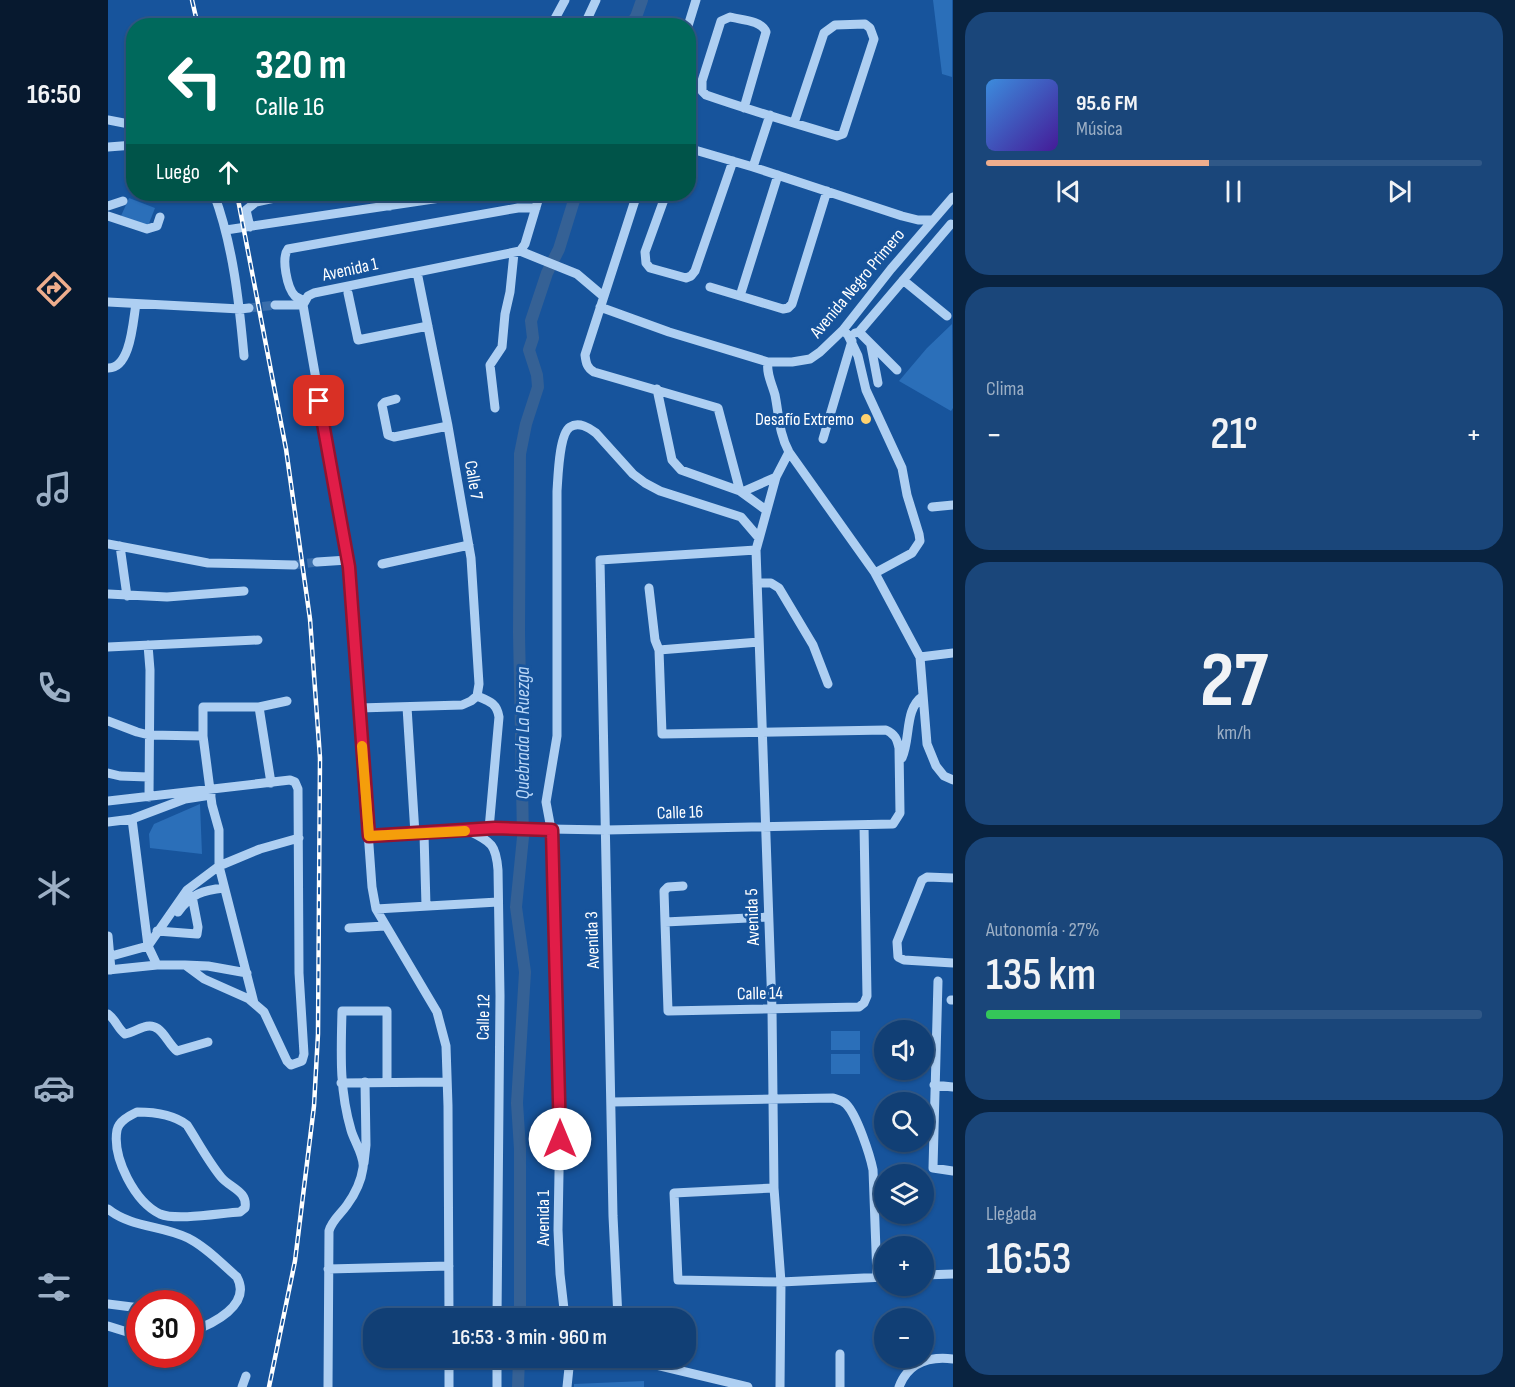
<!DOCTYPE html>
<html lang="es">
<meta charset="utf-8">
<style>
:root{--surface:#113f75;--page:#1a467a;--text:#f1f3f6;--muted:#9cafc5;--line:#305887;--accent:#eead8d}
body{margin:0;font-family:"Sofia Sans Condensed",sans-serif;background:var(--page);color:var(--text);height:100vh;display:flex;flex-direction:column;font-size:22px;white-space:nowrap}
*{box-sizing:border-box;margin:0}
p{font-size:20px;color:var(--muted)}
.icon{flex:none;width:33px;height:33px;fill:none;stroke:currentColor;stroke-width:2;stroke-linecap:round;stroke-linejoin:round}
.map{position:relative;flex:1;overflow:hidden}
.details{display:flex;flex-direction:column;gap:12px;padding:12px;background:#092340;width:562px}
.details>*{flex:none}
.guide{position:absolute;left:18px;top:18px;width:570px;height:183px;border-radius:24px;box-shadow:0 2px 4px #0004,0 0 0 2px var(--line);background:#00695c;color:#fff;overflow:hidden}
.fabs{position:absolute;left:766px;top:1020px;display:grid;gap:12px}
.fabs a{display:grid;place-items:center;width:60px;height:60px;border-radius:50%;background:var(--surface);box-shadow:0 2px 4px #0004,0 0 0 2px var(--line);font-size:30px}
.speed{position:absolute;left:18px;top:1290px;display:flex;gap:12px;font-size:30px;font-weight:700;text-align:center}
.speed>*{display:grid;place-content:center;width:78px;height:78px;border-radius:50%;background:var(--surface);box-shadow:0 2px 4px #0004,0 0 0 2px var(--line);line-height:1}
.speed .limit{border:9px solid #d22;background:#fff;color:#111}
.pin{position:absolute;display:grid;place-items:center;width:51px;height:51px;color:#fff;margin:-26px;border-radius:12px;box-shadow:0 3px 9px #0006}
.me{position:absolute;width:66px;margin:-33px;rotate:0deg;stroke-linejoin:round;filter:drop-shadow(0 0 4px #0008)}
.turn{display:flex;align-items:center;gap:21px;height:126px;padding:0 30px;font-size:27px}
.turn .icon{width:78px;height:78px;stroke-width:2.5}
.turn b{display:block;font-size:42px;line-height:51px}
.then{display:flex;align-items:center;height:57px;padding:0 30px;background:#0003;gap:12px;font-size:22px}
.big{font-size:45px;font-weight:600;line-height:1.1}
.details .card{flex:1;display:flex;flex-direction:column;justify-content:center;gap:9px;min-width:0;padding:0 21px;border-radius:24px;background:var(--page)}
.details .dial{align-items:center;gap:0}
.dial b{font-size:78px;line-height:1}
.song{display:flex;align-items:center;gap:18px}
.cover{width:72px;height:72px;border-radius:9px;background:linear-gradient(135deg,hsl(210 70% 55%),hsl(260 70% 35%))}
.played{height:6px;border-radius:3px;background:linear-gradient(90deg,var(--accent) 45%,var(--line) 45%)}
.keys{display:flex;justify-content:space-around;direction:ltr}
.heat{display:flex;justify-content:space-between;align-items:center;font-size:33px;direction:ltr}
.charge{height:9px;border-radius:4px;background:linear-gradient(90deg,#34c759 27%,var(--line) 0)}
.trip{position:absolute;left:255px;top:1308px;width:333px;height:60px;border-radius:24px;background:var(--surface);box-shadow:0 2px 4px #0004,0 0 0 2px var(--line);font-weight:600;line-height:60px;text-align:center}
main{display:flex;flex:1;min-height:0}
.dock{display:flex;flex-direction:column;width:108px;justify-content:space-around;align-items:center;background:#07192f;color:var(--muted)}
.dock .icon{width:42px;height:42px}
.dock .selected{color:var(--accent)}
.dock b{font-size:27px;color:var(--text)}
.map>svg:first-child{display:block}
.green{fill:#2b6fb9}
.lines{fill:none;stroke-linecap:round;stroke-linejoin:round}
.river{stroke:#356195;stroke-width:12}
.minor-tunnel{stroke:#3a6eab;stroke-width:9;stroke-dasharray:9 4.5;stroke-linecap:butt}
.minor{stroke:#aecff2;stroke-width:9}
.rail-casing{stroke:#fff;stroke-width:4.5}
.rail{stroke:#17549c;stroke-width:2;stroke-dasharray:7;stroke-linecap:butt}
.route-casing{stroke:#92132f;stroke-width:15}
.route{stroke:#e11d48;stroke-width:10}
.slow{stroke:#f59e0b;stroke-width:10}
.poi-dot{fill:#ffd26f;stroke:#17549c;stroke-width:2}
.labels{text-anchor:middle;stroke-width:6;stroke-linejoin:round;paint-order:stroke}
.street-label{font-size:18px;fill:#fff;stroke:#17549c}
.poi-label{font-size:18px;fill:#fff;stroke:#17549c;text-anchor:end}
.water-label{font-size:20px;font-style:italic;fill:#bbd8f8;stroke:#17549c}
</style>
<main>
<nav class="dock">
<b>16:50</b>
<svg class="icon selected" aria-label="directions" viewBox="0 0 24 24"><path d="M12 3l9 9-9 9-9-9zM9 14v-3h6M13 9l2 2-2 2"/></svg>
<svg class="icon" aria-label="music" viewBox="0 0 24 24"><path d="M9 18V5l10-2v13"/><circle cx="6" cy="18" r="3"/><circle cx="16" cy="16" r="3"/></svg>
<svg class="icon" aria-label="phone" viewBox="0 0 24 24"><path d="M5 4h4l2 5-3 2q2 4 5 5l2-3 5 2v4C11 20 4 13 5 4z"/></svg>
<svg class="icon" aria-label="climate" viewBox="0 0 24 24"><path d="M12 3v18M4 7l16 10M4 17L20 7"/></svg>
<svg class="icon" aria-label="car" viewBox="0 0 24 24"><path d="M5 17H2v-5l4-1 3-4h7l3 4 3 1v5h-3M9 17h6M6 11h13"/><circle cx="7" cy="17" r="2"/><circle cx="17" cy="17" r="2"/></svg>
<svg class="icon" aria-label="filters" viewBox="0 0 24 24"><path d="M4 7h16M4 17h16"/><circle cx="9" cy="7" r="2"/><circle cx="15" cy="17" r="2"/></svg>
</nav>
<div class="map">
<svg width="845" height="1387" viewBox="0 0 845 1387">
<rect width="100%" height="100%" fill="#17549c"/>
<path class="green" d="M825 0H844V77L834 74Z
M21 198 47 208 40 226 13 216Z
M844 324 845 408 843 411 791 381 819 348Z
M92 804 94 854 42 848 41 834 46 824Z
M723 1031H752V1050H723Z
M723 1054H752V1074H723Z
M536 1381V1387H466V1384Z"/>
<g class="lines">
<path class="river" d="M521 26 528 17 534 0
M412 1318V1149L409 1103 417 972 408 907 415 837 411 633 412 454 418 424 430 387 429 375 421 350 425 338 423 321 439 273 451 249 468 194
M410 1387 411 1358"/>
<path class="minor-tunnel" d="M141 308 167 305
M186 565 209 562"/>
<path class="minor" d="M443 26 457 0
M476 26 488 0
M580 26 588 0
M636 108 658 32C653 20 633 20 622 17L613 21 594 81V91L598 95C641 110 685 123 729 136L735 134 766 39 762 28 757 24 727 25 716 33 686 123
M0 120 26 125
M0 147 26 145
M580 148 645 167 794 216 810 220H824
M645 167 662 115
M670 175 632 296 675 309 680 308 684 304 719 191
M106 194C125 245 131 301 136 356
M281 194 282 206
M529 194 477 355C478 363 479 368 486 372L610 408 632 491
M558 194 537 252 538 263 542 268 578 278 583 276 587 271 625 161
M0 206 15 201
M0 216 39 229 49 226 52 217
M142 227 138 210 148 202 185 194
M118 230 359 194
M412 251 469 274 495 296
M309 272 340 426 363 558 371 684 369 696
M795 280 839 316
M602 287 632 296
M240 293 250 340 320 326
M196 301C193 299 190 298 187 296 179 288 173 258 180 249L410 208H428
M0 302 132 309 141 308
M167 305H195
M492 307 561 332 660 362H684L702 359 712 352 735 330 783 269 845 197
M735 330 740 335 750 356 758 390 794 468 799 495 811 534 812 541 804 553 767 573
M751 332 843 224
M747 333 751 332 789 370
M763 346 770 383
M660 362C658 373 664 384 667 395 671 415 671 434 681 452L767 573 812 657 819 744 828 766 836 776 845 780
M0 368C23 369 25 320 28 304
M549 389 564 460 573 470 632 491 658 510
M288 399 277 402 274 405 280 435 286 437 340 426
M387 408 382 365 394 347 397 314 402 292 406 253
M715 439 744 341
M634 492 668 477
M824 507 845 505
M0 544 100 563 186 565
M12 546 19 596
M209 562 240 560
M274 564 361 545
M649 583H663L671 588 705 645 720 684
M541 588 547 640 551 650
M0 594 59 597 136 591
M40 645 42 670 41 797
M0 647 150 640
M812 657 845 653
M369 696C381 701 389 703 391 717L381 829
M151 707 179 701
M299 707 307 834
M251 708 354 705 363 701 369 696
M0 721 29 732 41 735 95 736
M794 758C803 738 796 709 815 696
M0 773 12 776 40 777
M163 783 151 707H95V736L104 805 111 830V866L152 849 191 838
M0 801 182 780 187 782 190 789 191 973 196 1054 194 1061 183 1065 179 1061 156 1012 141 999 96 979 77 965H49L0 970
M0 822 24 819 77 799 103 795
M361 831C384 842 388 845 390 870L392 996 389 1318
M316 834 318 906
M260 836 387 828 498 830 785 824 792 813 791 748C789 739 787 734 778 730L554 734 551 650 651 642
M845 878 819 877 814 880 789 942 790 957 796 960 845 963
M268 909 390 902
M70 912C83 894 95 890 116 888
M660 917 557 922 560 1011 751 1007 756 1003 759 996 756 825
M557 922 556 891 560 887 575 886
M241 928 277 926
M49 931 89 934 90 927 84 896
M0 936 3 970
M0 957 40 946 24 819
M49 965 40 946 79 890 111 866 146 1003
M77 965 100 966 139 973
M830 981 825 1168 845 1171
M843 1000H845
M0 1014C8 1020 10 1029 17 1034 24 1033 29 1029 36 1027 53 1021 58 1042 69 1051L100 1042
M233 1083 339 1082
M826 1085 845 1087
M504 1102 725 1098C730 1100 734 1100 738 1104 749 1115 762 1155 765 1170L769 1277
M29 1112C46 1112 65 1114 79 1125 90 1142 100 1161 113 1177 122 1188 140 1191 137 1208L132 1212C113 1213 69 1221 52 1214 27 1202 4 1158 9 1130 11 1121 21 1116 29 1112Z
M256 1163 258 1145 257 1082
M666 1188 566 1193 570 1280 673 1282 777 1277
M0 1209C24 1228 54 1225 80 1238 98 1247 114 1264 129 1277 144 1305 105 1324 82 1332
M220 1269 341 1266
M816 1275 845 1274
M0 1304 32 1308
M341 1318 340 1106 338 1046 329 1012 268 909 264 887 241 567 195 305 200 296 206 293 412 251 417 244 432 194
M457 1318 452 1274 450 1230 452 1116 443 829 438 802 449 736V491C450 478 451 434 462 427 471 421 481 428 488 433L525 474 537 483 552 491 633 517 651 538
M510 1318 505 1216 492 560 648 550
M0 1326 32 1336
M341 1358V1387
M519 1358 640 1387
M134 1387 138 1376
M220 1387 221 1231C224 1220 232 1215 239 1205 247 1194 253 1182 255 1168 257 1157 246 1141 243 1130 231 1089 233 1053 234 1011H279V1082
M389 1387V1358
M459 1387 462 1358
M672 1387 673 1282 666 1188 664 1009 648 550 668 477 681 452
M732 1387V1354
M791 1387C800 1363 821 1356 845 1359"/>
<defs>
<path id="rail" d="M84 0 90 26
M129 194 178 449 202 619 212 758 210 1034 206 1106 187 1261 161 1387"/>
</defs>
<use href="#rail" class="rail-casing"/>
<use href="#rail" class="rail"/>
</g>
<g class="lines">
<defs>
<path id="route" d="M211 401 241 567 261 836 387 828 444 830 452 1139"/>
</defs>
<use href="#route" class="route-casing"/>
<use href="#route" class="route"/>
<path class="slow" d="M254 746 261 836 357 831"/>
</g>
<circle class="poi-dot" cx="758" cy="419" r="6"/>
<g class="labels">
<g class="street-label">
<text transform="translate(242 269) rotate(-12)" y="6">Avenida 1</text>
<text transform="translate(749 283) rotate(-50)" y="6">Avenida Negro Primero</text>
<text transform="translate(366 480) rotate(80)" y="6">Calle 7</text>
<text transform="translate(572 812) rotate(-2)" y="6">Calle 16</text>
<text transform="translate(644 917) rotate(-92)" y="6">Avenida 5</text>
<text transform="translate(484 940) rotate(-92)" y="6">Avenida 3</text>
<text transform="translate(652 993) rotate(-1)" y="6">Calle 14</text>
<text transform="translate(375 1017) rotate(-89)" y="6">Calle 12</text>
<text transform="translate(435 1218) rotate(-90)" y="6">Avenida 1</text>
</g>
<g class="poi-label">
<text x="746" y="425">Desafío Extremo</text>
</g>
<g class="water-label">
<text transform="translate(414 733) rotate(-90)" y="7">Quebrada La Ruezga</text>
</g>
</g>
</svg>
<div class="fabs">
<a><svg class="icon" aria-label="sound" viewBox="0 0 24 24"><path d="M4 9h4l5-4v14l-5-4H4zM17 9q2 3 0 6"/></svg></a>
<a><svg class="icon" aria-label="search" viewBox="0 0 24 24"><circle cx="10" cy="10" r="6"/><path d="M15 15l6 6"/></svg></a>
<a><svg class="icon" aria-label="layers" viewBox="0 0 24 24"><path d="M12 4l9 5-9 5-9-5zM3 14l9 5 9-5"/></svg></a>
<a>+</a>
<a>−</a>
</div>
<div class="speed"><div class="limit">30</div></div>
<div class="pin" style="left:211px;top:401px;background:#d93025"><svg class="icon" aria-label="arrive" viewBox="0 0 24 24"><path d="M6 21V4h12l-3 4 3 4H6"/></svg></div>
<svg class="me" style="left:452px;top:1139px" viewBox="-20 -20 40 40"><circle r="19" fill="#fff"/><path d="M0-13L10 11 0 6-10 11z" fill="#e11d48"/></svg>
<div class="trip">16:53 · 3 min · 960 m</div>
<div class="guide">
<div class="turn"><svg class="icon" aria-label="left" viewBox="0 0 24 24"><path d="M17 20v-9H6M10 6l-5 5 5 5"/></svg><div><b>320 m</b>Calle 16</div></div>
<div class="then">Luego<svg class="icon" aria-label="ahead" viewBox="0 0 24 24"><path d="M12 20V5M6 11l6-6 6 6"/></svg></div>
</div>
</div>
<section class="details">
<div class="card">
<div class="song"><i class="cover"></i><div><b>95.6 FM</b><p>Música</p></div></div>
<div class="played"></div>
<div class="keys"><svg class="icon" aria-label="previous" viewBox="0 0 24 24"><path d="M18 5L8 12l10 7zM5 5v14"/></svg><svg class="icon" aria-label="pause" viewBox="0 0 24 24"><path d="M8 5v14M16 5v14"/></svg><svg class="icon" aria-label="next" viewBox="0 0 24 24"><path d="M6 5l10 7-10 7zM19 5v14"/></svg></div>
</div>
<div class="card"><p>Clima</p>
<div class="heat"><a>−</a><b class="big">21°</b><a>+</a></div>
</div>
<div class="card dial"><b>27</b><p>km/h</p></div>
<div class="card"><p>Autonomía · 27%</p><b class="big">135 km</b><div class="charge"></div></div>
<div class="card"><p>Llegada</p><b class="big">16:53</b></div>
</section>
</main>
